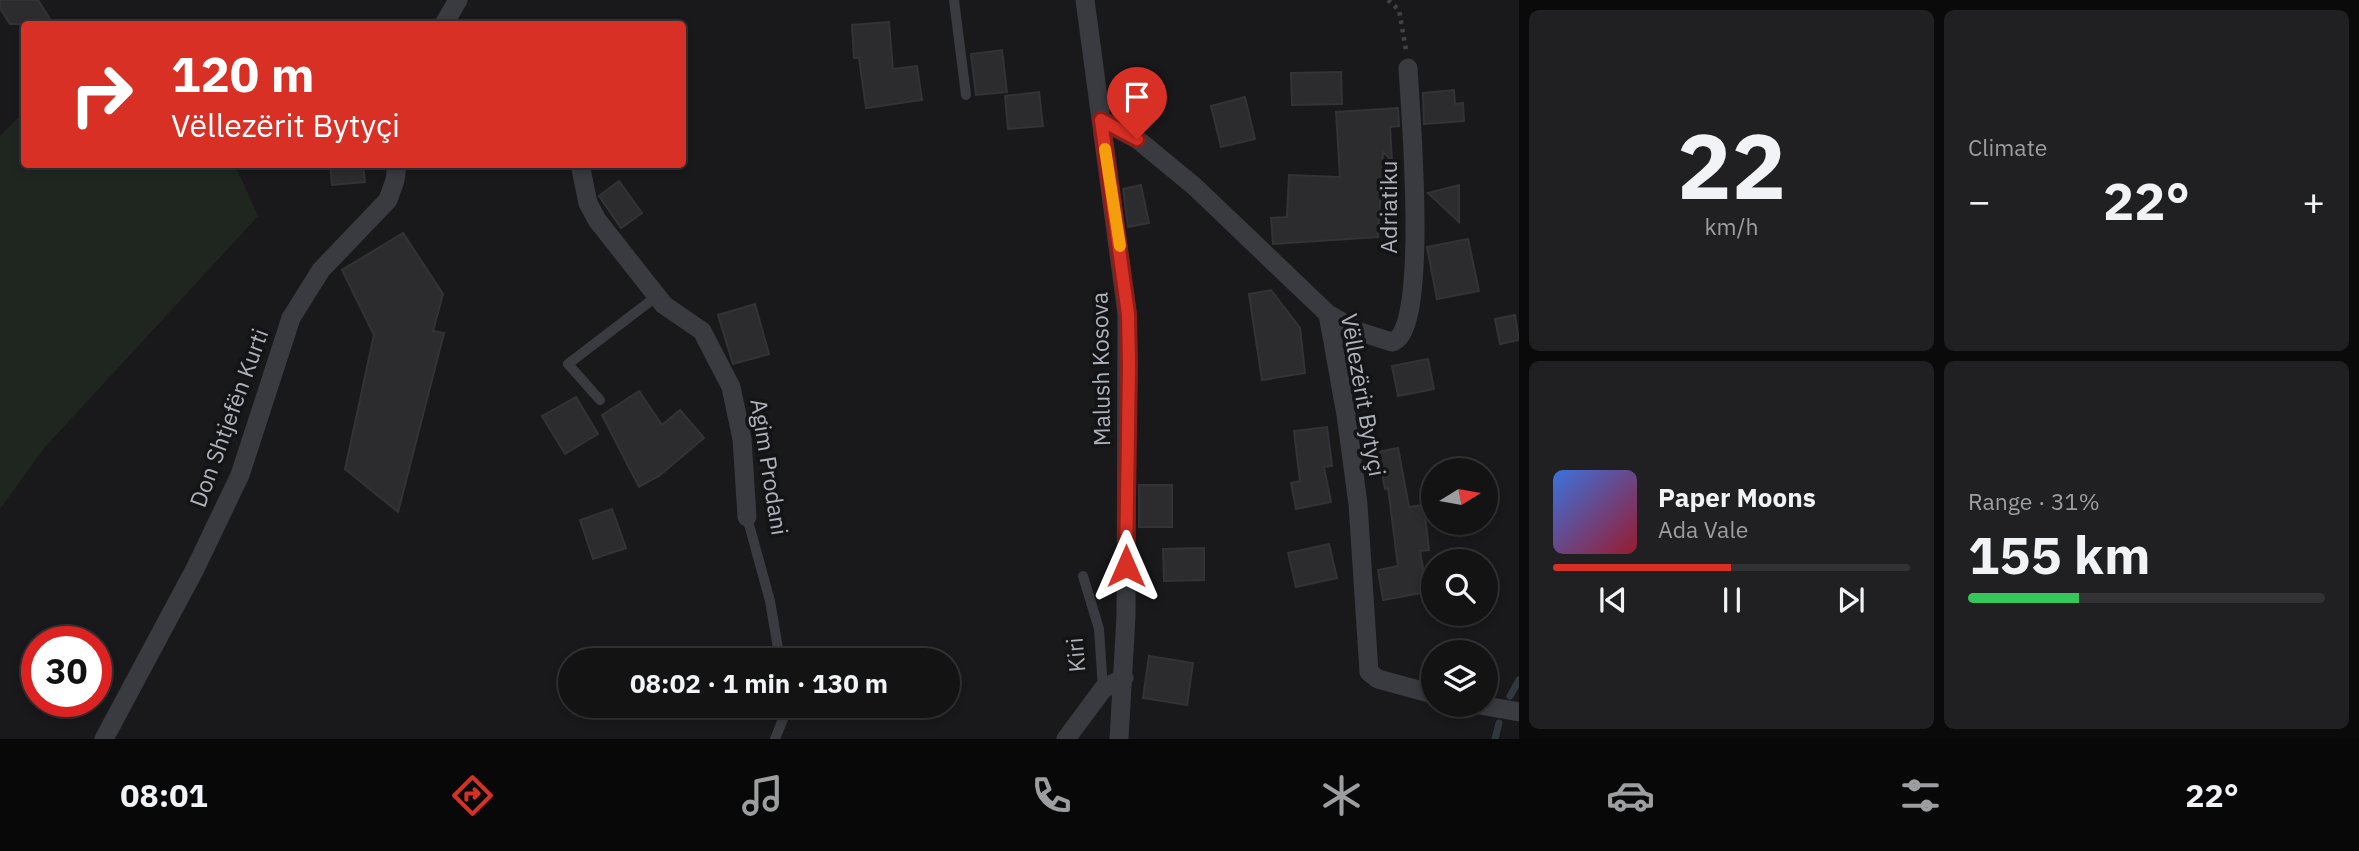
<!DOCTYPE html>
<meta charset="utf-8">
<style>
:root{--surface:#131314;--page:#202022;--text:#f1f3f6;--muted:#9d9ea0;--line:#323234;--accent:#d93025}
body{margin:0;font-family:"IBM Plex Sans",sans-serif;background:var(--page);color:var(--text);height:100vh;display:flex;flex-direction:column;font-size:26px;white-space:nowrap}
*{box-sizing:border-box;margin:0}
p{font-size:23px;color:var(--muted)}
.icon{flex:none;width:38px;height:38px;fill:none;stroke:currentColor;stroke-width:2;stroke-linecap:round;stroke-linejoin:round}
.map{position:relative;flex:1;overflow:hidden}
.sheet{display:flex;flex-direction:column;gap:10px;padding:10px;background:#0a0a0b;width:840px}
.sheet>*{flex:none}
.top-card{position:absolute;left:21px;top:21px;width:665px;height:147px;border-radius:7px;box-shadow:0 4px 10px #0003,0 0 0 2px var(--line);background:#d93025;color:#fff;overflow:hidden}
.needle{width:46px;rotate:79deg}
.fabs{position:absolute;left:1421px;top:458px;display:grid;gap:14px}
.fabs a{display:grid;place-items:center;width:77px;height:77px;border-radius:50%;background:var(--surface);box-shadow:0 4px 10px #0003,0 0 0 2px var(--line);font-size:35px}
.speed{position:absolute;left:21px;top:626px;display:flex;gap:14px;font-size:35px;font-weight:700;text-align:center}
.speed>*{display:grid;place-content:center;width:91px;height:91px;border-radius:50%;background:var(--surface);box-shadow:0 4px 10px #0003,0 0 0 2px var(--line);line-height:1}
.speed .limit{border:10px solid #d22;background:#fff;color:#111}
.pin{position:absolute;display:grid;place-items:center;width:60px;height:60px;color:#fff;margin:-72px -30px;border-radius:50% 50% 50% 0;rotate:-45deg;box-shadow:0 0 7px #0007}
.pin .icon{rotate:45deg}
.me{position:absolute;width:77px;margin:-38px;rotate:0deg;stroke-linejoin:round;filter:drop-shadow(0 0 5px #0008)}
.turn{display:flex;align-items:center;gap:24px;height:147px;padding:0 35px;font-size:32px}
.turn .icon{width:91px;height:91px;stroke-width:2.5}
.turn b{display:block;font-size:49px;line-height:60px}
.big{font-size:52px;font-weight:700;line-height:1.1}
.sheet .widget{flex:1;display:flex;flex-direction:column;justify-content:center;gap:10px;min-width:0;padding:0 24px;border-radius:10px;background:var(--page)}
.sheet .dial{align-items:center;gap:0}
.dial b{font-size:91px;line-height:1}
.song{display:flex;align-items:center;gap:21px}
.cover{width:84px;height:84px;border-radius:10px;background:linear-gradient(135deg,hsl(220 70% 55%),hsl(350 70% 35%))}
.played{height:7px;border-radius:4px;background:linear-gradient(90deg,var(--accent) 50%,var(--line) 50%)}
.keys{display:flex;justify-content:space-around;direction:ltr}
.heat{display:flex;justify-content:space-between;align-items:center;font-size:38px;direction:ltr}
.charge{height:10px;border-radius:5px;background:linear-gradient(90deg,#34c759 31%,var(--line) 0)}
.sheet .tiles{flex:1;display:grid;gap:10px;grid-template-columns:repeat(2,1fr)}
.trip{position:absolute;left:558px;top:648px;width:402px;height:70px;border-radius:35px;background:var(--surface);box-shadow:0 4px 10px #0003,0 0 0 2px var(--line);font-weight:700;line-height:70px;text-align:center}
.dock{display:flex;height:112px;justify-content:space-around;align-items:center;background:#080808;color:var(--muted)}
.dock .icon{width:49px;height:49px}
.dock .selected{color:var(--accent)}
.dock b{font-size:32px;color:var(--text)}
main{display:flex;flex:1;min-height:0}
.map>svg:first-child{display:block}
.green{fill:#1f2620}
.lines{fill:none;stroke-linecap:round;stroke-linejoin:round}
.stream{stroke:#30383e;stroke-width:7}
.building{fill:#2c2c2f;stroke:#333337;stroke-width:2}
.path{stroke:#404247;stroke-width:4.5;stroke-dasharray:3.5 5;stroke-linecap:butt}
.lane{stroke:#3a3b40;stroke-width:10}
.street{stroke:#3a3b40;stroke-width:19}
.route-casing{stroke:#8d1f18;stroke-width:18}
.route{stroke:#d93025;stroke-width:12}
.slow{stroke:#f59e0b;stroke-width:12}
.labels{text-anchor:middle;stroke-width:7;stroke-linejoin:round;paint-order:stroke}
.street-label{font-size:23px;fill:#adb1ba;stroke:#141416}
</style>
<main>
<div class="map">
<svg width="1519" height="739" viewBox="0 0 1519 739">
<rect width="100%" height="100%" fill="#19191b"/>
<path class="green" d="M24 112V164L235 165 258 216 45 447 0 509V136Z"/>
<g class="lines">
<path class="stream" d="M1510 696 1519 680
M1495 739 1499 723"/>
</g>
<path class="building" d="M0 0H38L53 24H10L0 8Z
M889 22 893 69 917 66 922 100 866 108 859 58H854L852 25Z
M1002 50 1007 92 976 95 971 54Z
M1341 72 1342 104 1292 105 1291 73Z
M1454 90 1455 104 1463 103 1464 121 1424 124 1423 93Z
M1039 92 1043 126 1008 129 1005 96Z
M1245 97 1255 139 1221 147 1211 106Z
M1398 108 1399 126 1390 127 1392 161 1383 152 1378 237 1273 244 1271 218 1287 217 1289 175 1340 177 1336 112Z
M330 164H363L365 182 332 185Z
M619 181 642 213 621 228 599 196Z
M1141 185 1149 223 1128 227 1123 189Z
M1459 185V222L1428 193Z
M403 233 443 294 433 331 444 333 398 512 345 469 374 335 342 270Z
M1468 239 1479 291 1437 299 1427 247Z
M1271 290 1300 328 1305 373 1262 380 1249 294Z
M755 304 769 354 733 364 718 315Z
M1515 315 1519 340 1500 344 1495 319Z
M1428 359 1434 389 1398 396 1392 366Z
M639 391 662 425 680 410 704 438 659 476 639 487 602 415Z
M576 397 598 434 565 454 542 416Z
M1327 427 1332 466 1324 467 1331 502 1296 509 1291 483 1300 481 1294 431Z
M1398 448 1409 507 1424 505 1429 550 1420 551 1427 592 1383 600 1378 570 1398 566 1388 488 1385 489 1378 452Z
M1139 485H1172V527H1139Z
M612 509 626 548 593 559 580 520Z
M1329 544 1337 578 1296 587 1288 553Z
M1204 548V580L1164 581 1163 549Z
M1149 656 1193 663 1187 705 1143 698Z"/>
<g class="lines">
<path class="path" d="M1388 0 1399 10 1406 50"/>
<path class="lane" d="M954 0 966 95
M600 400 568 364 657 296
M747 517 770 601 780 660
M1083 576 1099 629 1103 689
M775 739 783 719 784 705"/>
<path class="street" d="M1085 0 1127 314 1126 616 1119 739
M444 24 458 0
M1101 120 1137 139 1194 186 1328 314 1346 415 1358 504 1369 672 1378 679 1433 694
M580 164 588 203 597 220 664 305 702 331 731 387 742 439 747 517
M1328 314 1360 332 1392 342C1430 335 1410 105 1408 68
M1480 705 1519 712
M104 739 195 569 240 475 291 318 321 270 388 200 395 180 397 164
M1066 739 1103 689 1124 678"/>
</g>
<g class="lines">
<defs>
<path id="route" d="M1126 566 1129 366 1128 314 1101 120 1137 139"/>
</defs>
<use href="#route" class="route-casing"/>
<use href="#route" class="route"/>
<path class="slow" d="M1105 149 1120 246"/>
</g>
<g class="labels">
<g class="street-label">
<text transform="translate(1389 207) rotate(-90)" y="8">Adriatiku</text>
<text transform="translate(1101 369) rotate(-91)" y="8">Malush Kosova</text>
<text transform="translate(1363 395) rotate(80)" y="8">Vëllezërit Bytyçi</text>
<text transform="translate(229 418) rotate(-70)" y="8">Don Shtjefën Kurti</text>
<text transform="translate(769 467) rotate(81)" y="8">Agim Prodani</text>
<text transform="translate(1076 655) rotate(-95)" y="8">Kiri</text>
</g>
</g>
</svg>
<div class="fabs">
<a><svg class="needle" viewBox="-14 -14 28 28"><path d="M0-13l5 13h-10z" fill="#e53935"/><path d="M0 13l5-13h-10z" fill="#9d9ea0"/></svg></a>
<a><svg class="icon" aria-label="search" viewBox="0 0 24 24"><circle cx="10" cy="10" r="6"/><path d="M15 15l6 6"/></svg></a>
<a><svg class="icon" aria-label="layers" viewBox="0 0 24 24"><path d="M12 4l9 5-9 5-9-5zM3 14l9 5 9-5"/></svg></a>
</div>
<div class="speed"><div class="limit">30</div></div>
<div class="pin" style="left:1137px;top:139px;background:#d93025"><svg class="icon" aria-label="arrive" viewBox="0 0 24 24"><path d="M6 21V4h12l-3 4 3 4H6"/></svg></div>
<svg class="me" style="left:1126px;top:566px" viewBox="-20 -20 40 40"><path d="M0-17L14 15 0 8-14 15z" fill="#d93025" stroke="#fff" stroke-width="4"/></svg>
<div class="trip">08:02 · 1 min · 130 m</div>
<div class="top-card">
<div class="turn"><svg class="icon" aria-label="right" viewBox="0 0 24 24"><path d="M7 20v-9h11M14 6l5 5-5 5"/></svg><div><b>120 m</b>Vëllezërit Bytyçi</div></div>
</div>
</div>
<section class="sheet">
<div class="tiles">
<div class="widget dial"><b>22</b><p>km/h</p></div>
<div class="widget"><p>Climate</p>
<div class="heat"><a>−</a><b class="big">22°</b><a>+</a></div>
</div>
<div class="widget">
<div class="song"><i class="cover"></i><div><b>Paper Moons</b><p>Ada Vale</p></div></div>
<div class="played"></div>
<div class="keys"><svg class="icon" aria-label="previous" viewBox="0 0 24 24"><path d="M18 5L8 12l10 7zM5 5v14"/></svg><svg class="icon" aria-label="pause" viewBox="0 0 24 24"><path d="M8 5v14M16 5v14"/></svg><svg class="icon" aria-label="next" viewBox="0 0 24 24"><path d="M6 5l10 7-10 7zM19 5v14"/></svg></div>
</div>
<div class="widget"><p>Range · 31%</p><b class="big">155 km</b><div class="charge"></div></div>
</div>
</section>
</main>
<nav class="dock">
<b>08:01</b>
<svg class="icon selected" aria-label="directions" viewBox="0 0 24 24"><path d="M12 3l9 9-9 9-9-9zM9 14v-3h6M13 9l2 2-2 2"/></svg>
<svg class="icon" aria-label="music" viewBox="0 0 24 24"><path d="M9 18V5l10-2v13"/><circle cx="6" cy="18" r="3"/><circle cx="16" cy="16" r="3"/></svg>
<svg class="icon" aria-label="phone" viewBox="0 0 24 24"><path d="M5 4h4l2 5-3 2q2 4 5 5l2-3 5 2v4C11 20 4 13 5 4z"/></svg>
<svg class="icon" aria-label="climate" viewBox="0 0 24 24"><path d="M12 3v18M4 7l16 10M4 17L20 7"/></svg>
<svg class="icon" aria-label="car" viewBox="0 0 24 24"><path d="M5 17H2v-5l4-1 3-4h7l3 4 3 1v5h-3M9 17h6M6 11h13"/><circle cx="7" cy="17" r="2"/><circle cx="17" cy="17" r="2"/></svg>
<svg class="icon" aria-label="filters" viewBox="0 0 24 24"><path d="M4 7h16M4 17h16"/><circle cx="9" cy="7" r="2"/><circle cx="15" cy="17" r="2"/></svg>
<b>22°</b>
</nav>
